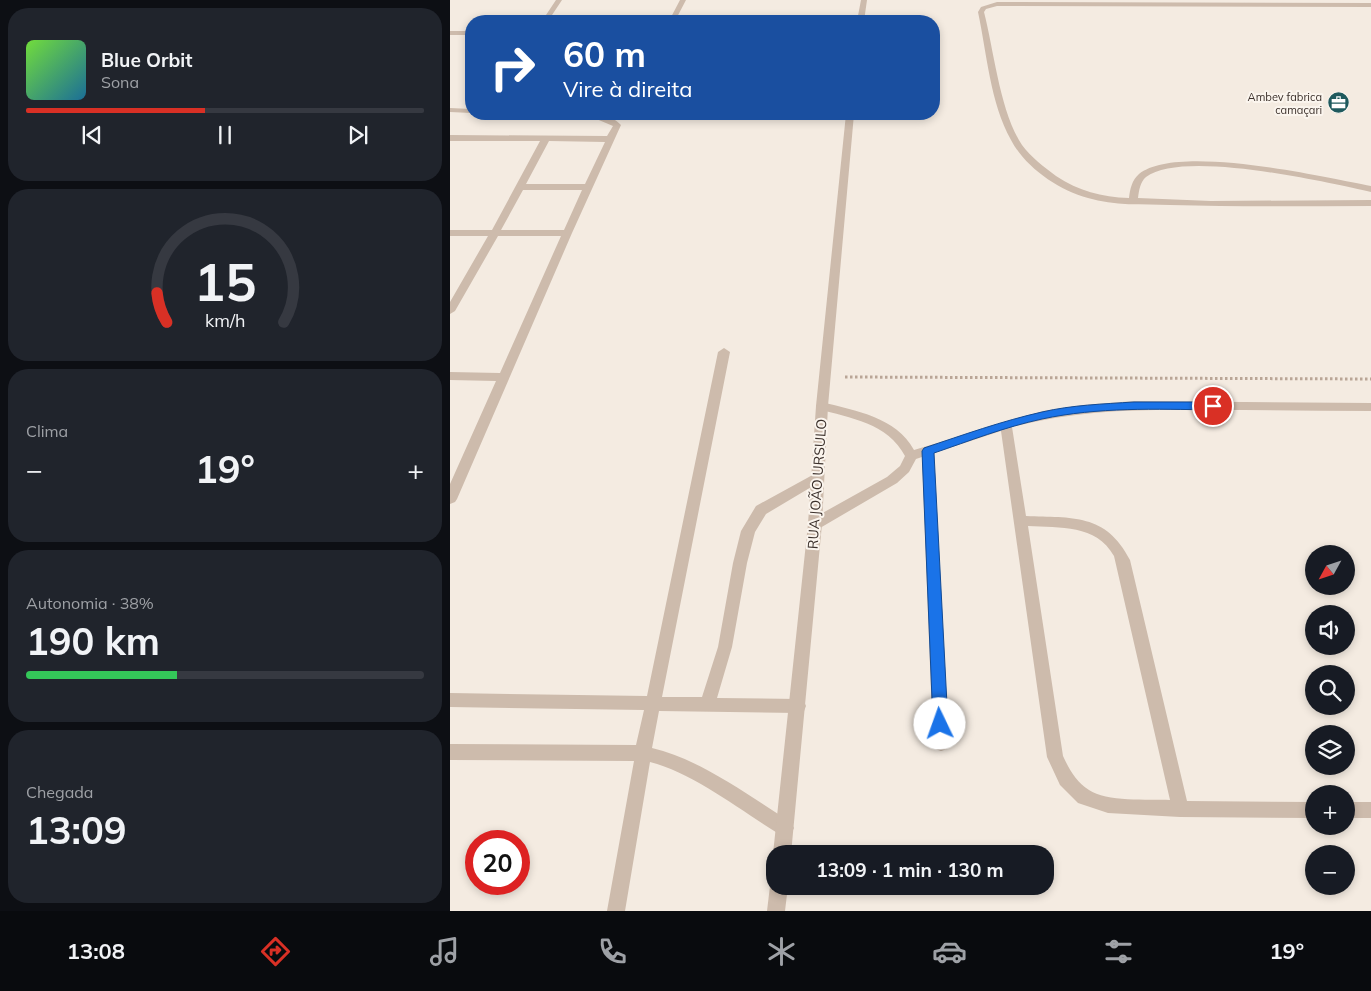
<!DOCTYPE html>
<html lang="pt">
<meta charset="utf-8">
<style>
:root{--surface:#171b24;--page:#20242c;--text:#f1f3f6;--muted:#9ea1a6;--line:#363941;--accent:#d93025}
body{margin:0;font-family:Mulish,sans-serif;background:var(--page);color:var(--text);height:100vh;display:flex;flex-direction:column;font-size:19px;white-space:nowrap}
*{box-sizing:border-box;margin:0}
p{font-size:16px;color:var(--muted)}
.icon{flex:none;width:28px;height:28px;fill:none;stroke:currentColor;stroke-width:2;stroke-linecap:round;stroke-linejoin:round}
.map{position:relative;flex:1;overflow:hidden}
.details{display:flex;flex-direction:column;gap:8px;padding:8px;background:#0d0f14;width:450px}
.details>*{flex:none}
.banner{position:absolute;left:15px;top:15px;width:475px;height:105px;border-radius:20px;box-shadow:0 2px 8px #0003;background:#1a4fa0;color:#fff;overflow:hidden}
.needle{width:32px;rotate:230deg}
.tools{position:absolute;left:855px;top:545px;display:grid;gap:10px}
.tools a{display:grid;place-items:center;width:50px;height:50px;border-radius:50%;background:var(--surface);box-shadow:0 2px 8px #0003;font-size:25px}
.speed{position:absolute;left:15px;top:830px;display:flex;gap:10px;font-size:25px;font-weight:700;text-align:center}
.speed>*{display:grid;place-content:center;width:65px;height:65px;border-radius:50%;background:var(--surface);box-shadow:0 2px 8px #0003;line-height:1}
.speed .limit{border:8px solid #d22;background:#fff;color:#111}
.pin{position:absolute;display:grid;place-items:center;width:42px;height:42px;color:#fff;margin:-21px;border:2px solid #fff;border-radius:50%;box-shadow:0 1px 5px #0007}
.me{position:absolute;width:55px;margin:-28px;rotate:357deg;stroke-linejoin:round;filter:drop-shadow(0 0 4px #0008)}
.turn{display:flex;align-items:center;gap:18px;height:105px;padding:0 15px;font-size:22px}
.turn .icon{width:65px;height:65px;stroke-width:2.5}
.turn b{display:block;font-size:35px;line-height:42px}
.big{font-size:38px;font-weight:700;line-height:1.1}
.details .tile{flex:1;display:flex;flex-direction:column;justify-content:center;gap:8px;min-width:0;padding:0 18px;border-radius:20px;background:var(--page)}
.details .dial{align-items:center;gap:0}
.dial svg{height:130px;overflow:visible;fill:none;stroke:var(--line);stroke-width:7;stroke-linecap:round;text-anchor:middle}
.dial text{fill:var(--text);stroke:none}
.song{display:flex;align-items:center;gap:15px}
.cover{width:60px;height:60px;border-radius:8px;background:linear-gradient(135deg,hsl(100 70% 55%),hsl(200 70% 35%))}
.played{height:5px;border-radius:2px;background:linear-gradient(90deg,var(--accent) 45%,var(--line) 45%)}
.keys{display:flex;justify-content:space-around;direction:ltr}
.heat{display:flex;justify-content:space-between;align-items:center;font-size:28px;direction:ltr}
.charge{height:8px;border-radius:4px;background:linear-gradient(90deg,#34c759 38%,var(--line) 0)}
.trip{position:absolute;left:316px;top:845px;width:288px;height:50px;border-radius:20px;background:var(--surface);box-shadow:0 2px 8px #0003;font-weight:700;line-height:50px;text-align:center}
.dock{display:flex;height:80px;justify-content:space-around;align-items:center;background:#090b0e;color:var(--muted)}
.dock .icon{width:35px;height:35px}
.dock .current{color:var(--accent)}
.dock b{font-size:22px;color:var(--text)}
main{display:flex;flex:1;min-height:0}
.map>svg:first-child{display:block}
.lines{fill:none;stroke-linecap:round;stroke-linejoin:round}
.path{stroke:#b9a596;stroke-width:3;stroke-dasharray:2.5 2.5;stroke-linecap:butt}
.service{fill:#cdbbac;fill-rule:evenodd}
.minor{fill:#cdbbac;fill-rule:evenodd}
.route{fill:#1a73e8;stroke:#114b97}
.labels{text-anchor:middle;stroke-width:4;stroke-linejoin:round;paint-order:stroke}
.far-poi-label{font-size:11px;fill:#3b302b;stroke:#fbf5ee;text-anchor:end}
.street-label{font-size:14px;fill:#3b302b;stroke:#fbf5ee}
</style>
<main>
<section class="details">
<div class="tile">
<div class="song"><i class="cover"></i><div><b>Blue Orbit</b><p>Sona</p></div></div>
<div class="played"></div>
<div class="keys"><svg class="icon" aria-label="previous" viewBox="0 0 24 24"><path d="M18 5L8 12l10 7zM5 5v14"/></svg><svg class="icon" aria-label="pause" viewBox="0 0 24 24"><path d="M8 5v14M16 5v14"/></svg><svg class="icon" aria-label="next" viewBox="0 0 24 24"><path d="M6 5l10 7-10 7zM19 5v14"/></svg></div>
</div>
<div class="tile dial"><svg viewBox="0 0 100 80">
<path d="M14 69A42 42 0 1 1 86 69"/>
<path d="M14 69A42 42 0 0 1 8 51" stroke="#d93025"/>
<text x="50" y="56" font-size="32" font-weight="700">15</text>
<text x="50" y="72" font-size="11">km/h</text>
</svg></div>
<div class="tile"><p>Clima</p>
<div class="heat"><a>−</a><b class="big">19°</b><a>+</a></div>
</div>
<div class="tile"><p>Autonomia · 38%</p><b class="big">190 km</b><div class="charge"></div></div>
<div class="tile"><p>Chegada</p><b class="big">13:09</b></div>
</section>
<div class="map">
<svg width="921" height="911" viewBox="0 0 921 911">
<rect width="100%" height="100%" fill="#f4ebe1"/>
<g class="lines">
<path class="path" d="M395 377 921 379"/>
<path class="service" d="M106 0H112L98 21H92Z
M230 0H236L225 21H219Z
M547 2 921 3V7L547 6 536 9 534 12C544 51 550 112 572 145 581 157 594 167 606 176 629 191 651 197 679 198 680 189 682 180 689 174 727 143 873 177 921 186V192C875 182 733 149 696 177 690 182 689 191 688 198L761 201 921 200V206C854 206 787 207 720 205 693 204 664 206 638 198 608 190 575 167 561 140 540 102 537 54 528 12L531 7Z
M0 31H21V35H0Z
M0 108 21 109V113L0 112Z
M93 114C114 113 156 108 171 125L122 233 7 499 5 502 0 504V484L46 381 0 380V372L50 373 111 236H48L5 311 0 314V302L38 236H0V230H42L90 141H0V135L157 136 163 126 144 118 97 116ZM99 141 155 142 135 184H76ZM73 190H132L114 230H51Z
M274 348 280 352 212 697H252L268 647 283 563 291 531 306 506 368 472 373 474 374 477 373 480 316 514 305 532 297 563 282 647 267 698 348 699 354 701 356 706 354 711 348 713 209 711 202 748C252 760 297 795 341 822L344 828 341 834 335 836 329 834C290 810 243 773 200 762L175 911H157L184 761 0 760V744L186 745 194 710 0 707V693L197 696 268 352Z
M684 401 921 403V411C869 411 817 410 766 410 696 409 630 409 562 427L576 516C622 518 656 513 680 560L737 801 864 802V818L730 817 658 813 628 803 610 785 597 757 551 431 484 453 499 744 497 749 491 751 485 749 483 744 472 457 466 459 459 472 447 483 370 528 365 529 360 528 358 524 360 520 437 477 450 466 455 456C438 423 400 418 368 409L366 406 368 403 372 402C406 411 446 417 464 450L593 411 633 405ZM578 526C610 528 646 524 664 556L720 800C698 799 656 802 639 790 626 782 619 769 613 756Z
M896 802H921V818H896Z"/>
<path class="minor" d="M411 0H417L414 21H407Z
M396 114H404L378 406 372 524 341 854H325V858L323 854 358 524 366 406Z
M325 879V886H338L335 911H317L320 886Z"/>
</g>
<path class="route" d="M684 402H763L768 406 763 410C706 409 648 407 592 419 555 427 519 441 484 453L498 724 495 729 490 731 485 729 483 724 472 451 474 448C513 435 552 421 592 412 622 405 653 404 684 402Z"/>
<defs>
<symbol id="office-disc" viewBox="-11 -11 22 22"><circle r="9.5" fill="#1f5a5e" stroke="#fbf5ee"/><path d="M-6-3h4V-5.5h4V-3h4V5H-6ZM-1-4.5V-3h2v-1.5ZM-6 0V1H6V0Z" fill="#fff"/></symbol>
</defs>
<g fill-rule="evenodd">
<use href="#office-disc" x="876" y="90" width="25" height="25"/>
</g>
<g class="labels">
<g class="far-poi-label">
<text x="872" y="101">Ambev fabrica<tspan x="872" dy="13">camaçari</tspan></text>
</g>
<g class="street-label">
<text transform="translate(367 484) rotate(-86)" y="5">RUA JOÃO URSULO</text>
</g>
</g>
</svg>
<div class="tools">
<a><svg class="needle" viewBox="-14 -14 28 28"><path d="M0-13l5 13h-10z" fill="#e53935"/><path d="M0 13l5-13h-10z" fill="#9ea1a6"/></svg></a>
<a><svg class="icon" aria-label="sound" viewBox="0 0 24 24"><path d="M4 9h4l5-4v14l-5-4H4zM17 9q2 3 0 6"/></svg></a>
<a><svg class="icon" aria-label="search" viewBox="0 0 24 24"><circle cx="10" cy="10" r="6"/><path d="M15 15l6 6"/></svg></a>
<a><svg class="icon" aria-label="layers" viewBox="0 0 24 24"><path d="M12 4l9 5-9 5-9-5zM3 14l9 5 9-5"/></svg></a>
<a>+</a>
<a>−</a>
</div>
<div class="speed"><div class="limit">20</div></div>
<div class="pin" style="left:763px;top:406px;background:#d93025"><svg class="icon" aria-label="arrive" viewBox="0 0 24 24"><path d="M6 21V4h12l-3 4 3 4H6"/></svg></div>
<svg class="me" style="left:490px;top:724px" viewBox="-20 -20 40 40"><circle r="19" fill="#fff"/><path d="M0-13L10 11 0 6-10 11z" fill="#1a73e8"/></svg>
<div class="trip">13:09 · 1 min · 130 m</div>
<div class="banner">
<div class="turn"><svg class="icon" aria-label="right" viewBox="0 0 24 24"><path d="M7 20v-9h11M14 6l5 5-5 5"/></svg><div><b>60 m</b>Vire à direita</div></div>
</div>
</div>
</main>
<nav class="dock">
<b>13:08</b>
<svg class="icon current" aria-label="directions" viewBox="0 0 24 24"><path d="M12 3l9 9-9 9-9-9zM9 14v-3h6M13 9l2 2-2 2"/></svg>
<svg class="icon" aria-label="music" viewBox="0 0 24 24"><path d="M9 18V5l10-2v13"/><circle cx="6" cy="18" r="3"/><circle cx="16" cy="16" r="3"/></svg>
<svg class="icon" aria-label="phone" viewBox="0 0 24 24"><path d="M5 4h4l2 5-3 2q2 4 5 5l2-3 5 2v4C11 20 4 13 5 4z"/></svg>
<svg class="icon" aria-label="climate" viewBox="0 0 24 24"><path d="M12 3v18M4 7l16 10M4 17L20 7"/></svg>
<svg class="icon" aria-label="car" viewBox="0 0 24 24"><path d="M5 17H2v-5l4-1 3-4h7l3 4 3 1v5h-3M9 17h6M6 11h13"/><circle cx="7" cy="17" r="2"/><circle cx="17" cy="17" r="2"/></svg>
<svg class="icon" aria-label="filters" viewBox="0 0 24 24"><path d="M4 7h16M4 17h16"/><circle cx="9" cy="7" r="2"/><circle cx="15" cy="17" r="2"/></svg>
<b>19°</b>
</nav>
